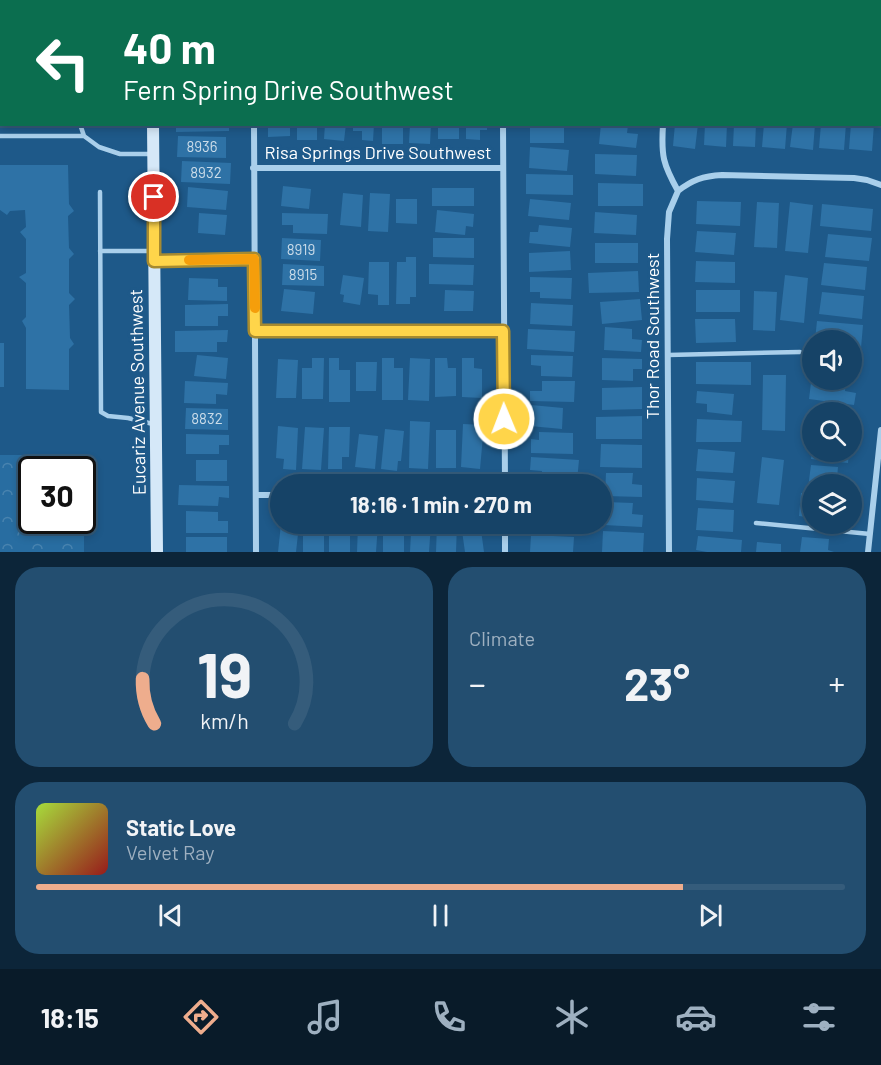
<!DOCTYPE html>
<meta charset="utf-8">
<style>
:root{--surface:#164367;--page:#234e70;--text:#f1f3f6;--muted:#9eb0c0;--line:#355c7b;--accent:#eead8d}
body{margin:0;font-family:Barlow,sans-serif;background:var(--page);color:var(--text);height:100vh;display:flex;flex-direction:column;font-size:22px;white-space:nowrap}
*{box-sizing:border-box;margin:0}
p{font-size:20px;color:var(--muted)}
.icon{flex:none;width:33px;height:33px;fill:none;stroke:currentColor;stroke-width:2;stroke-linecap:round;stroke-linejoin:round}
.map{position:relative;height:552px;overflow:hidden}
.sheet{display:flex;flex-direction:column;gap:15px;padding:15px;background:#0c2539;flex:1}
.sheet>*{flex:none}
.banner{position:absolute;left:0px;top:0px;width:882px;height:126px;box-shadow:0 3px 9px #0003,0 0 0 2px var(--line);background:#0b6e4f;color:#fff;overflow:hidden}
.fabs{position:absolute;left:802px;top:330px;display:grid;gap:12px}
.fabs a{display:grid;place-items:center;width:60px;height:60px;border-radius:50%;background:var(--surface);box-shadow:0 3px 9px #0003,0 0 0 2px var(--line);font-size:30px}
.speed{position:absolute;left:18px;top:456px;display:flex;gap:12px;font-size:30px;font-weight:700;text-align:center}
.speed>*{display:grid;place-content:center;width:78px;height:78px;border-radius:50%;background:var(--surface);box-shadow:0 3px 9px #0003,0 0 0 2px var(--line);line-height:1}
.speed .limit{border:3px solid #111;border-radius:9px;background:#fff;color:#111}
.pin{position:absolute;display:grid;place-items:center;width:51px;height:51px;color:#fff;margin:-26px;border:3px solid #fff;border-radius:50%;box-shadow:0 2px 6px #0007}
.me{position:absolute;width:66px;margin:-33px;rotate:359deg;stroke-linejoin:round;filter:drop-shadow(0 0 4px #0008)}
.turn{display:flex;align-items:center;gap:21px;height:126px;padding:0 24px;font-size:27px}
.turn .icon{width:78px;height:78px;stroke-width:2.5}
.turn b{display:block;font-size:42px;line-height:51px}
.big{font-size:45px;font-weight:700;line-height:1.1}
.sheet .card{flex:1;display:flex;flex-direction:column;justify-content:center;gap:9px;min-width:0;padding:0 21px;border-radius:24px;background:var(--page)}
.sheet .dial{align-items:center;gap:0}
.dial svg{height:156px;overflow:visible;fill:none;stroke:var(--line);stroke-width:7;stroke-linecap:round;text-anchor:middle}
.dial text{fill:var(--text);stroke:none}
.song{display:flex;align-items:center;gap:18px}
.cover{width:72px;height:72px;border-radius:9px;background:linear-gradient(135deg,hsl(80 70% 55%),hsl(0 70% 35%))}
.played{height:6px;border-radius:3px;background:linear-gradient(90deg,var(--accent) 80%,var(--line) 80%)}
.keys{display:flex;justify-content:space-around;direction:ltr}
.heat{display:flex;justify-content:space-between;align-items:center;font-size:33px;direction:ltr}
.sheet .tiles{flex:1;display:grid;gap:15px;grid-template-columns:1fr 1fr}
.card:last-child{grid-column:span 2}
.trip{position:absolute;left:270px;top:474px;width:342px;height:60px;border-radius:30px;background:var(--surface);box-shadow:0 3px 9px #0003,0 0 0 2px var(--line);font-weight:700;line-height:60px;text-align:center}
.tab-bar{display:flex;height:96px;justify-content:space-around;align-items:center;background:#091b29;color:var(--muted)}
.tab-bar .icon{width:42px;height:42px}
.tab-bar .selected{color:var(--accent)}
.tab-bar b{font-size:27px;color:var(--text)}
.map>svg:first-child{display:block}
.park{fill:url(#park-crowns);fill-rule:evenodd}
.building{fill:#2e72a6}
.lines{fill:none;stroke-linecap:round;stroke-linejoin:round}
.path{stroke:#a9cfeb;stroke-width:2;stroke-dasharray:3 4.5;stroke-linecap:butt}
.lane{stroke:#a9cfeb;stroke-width:4.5}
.street{stroke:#a9cfeb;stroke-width:6}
.secondary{stroke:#d5e8f8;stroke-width:12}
.route-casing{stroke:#a68a30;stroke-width:15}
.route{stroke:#ffd54a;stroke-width:10}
.slow{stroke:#f59e0b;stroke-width:10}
.labels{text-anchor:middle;stroke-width:6;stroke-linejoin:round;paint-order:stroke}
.number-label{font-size:15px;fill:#cbdce9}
.street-label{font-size:18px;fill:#fff;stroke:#1e5989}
</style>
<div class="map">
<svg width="881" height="552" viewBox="0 0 881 552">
<defs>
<pattern id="park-crowns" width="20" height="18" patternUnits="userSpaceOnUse" patternTransform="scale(1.5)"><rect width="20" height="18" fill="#286da1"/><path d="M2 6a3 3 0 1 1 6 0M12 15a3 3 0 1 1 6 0" fill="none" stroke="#4883af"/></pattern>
</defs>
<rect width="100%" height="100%" fill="#1e5989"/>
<path class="park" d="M0 455H84V552H0ZM32 470H82V520H32Z"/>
<path class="building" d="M176 124H229V131L176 132Z
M268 124H290V136L268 137Z
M297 124H317V140H297Z
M325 124H346L344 141 324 139Z
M353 124H374L373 141 362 140V131H353Z
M382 124H403V144H382Z
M410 124H431L430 144 409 143Z
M438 124H459V139H438Z
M466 124H487V130H480V140L466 139Z
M530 124H564V143H530Z
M601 124 628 125 627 133 638 134 636 148 599 144Z
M675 124H698L695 149 673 146Z
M705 124H727L726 147 704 145Z
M734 124H756L755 147 733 146Z
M764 124H787L785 149 762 147Z
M793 124H815L813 150 790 147Z
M821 124H846L844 150 819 148Z
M851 124H874L872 151 849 149Z
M178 136 226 137V158L177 157Z
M530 147 569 150 567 171 529 168Z
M595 154 637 155 636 176 595 174Z
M182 161 231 163 230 184 181 182Z
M0 165H68L69 204 74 211 68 216 69 248 74 254 69 259V293L75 299 69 305 70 338 74 344 69 349V390L26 389V328L22 321 26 317V283L19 277 26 273V239L20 232 26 227 25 210 10 211 7 215 0 210Z
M526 174 573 175V195L526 194Z
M598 183 643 184V206H598Z
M283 186 311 189 309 209 281 206Z
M188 187 228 191 226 210 187 207Z
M432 188H474V206H432Z
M343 193 363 195 361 227 340 225Z
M370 193 390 194 388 232 368 231Z
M396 199H417V224L396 223Z
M530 199 571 203 569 220 528 216Z
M697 201 741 202 740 226 696 224Z
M757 202 779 203 777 248 754 247Z
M790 202 813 205 808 253 785 251Z
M822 204 873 209 871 231 820 226Z
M437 210 474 214 473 227 466 226 465 235 435 232Z
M595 212 637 215 636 235 594 233Z
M199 213 227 215 225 235 198 233Z
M282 213 328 214 327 234 293 233V225H282Z
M539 225 572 228 570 247 529 243 530 232H538Z
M697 231 736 233 734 255 695 252Z
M828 234 872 238 869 261 825 257Z
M282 238 321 240 320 261 281 259Z
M433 238H474V258L433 257Z
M595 243H638V263H595Z
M570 251 571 270 529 272V253Z
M406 257H416V297H410V304H396L397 262H406Z
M696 261 735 262V283L695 282Z
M369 262H389V305H378V295L368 294Z
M824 263 867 267 865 290 821 285Z
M283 264 324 266V286L282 285Z
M429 264 474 265 473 285 429 284Z
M638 271 639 292 589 293 588 273Z
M343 275 364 278 360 305 343 302 344 295 340 294Z
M785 275 808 278 804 323 780 320Z
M530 277 572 278 571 299 540 298V292H530Z
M189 278 218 279V287H227V301L188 300Z
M284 289 315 292 313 314 281 311Z
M445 290 474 291 473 311H444Z
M696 290H740V312H696Z
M754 291 777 292 775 331 753 330Z
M822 292 864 296 862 319 819 314Z
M640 299 642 320 602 324 600 302Z
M531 303 573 305 572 326 530 324Z
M228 304V316H218V326H185V305Z
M695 319H735L736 342 696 343Z
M817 321 863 325 861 348 852 347V340H815Z
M605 327 632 329V339L642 340 641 352 604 350Z
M528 329 575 331 574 352 527 349Z
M228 330 227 342H217V352H175V331Z
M0 343H4V387H0Z
M852 353 860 354 857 376H852Z
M197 355 228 358 226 379 194 376Z
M531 355 573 356 572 377 541 376V366L531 365Z
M312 358H324L323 399H302V368H312Z
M329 358H339V370H350V402H329Z
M382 358H394V368H403V400H382Z
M410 358 430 359 429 401 408 400Z
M435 358H447L448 368H456V396L435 397Z
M462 358H474V368L482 369V398L462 397Z
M602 358 642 359V369H633V381L602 380Z
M278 359 298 360 296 398H276Z
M356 362H377L376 391H356Z
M696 362H751V385L696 384Z
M763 375H786L785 431 762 430Z
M812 375 813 380 846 381 845 391 856 393 854 405 809 399Z
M185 381 228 383 227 395 216 394V404L184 403Z
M542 381H575L574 402 530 401V391H542Z
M642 387V409L602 410V388Z
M697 391 734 394 732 415 707 412V404L696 403Z
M531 405 563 408 562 429 530 426Z
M814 407 853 411 852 412H813Z
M186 408 228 409V430L185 429Z
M642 416V439H596V417Z
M697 419 742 421 741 442H696Z
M410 421 430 422 428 469 409 468Z
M463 424 484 425 480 469 461 467Z
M278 426 298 428 296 470 283 469 284 459 276 458Z
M305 427 324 428 321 470 302 469Z
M329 427H350L349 457H342V469H328Z
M385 429 404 431 401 461H398L397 471 381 469Z
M436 430H456V468H436Z
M539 432 573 433V454L531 453V439L539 440Z
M186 434 229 435V445H219V454H186Z
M359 434 378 436 375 469 355 467Z
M601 444 642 445V468L600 467Z
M698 449 735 452 733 473 696 471Z
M812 452H849L848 463 811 459Z
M531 457 579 460 577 481 541 478 542 471 530 470Z
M762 457 784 460 779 505 757 503Z
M196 460H227V481H196Z
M811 465 838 467 837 478 846 479V484H813V489L808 488Z
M606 473H633L632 484 642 485V497L605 496Z
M697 478 735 481 733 503 696 500Z
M179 485 229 486V498L219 497 218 506 178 505Z
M801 493 813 494V518L799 516Z
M605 502 633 503 632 514 643 515 642 527 604 525Z
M698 508 734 510 733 532 696 530Z
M186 511 218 512V521H228V533H186Z
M281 524 299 525 296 552H278Z
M313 524H324V552H303V534H313Z
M329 524H341V533H350V552H329Z
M366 524H378L376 552H357L358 525 366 526Z
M418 524H431L429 552H410L411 533H418Z
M437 524H457L456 552H436Z
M461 524H477L478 531 481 530 484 552H465Z
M530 524H574V532H530Z
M383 526H404V552H383Z
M603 531 644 533 643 552H602Z
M531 535 574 537 573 552H530Z
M698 536 742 540 741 552H707L696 550Z
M186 537H227V552H186Z
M802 537 829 539 828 550 834 552H800Z
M757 542 781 544V552H756Z"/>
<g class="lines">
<path class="path" d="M363 0V2
M421 2V0"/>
<path class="lane" d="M0 89H2
M0 109H2
M80 124 84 136
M0 136H84L99 147 120 154H152
M100 192 101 412 108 416 128 418 153 424
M100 251H152
M668 355 800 352
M756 523 870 534"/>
<path class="street" d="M724 0 725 2
M254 124 256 552
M503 124 505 484
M663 125C661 156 663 164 678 191L669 212 667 239 669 552
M253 168H502
M678 191C692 180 703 176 722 175L854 178 867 180 881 185
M154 261 254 259
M255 331H503
M256 495H280
M505 524V552
M868 552 881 430"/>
<path class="secondary" d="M152 0V2
M880 82H881
M153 124 157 552"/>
</g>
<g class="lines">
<defs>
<path id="route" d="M154 197V261L254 259 255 331H503L504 419"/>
</defs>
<use href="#route" class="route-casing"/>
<use href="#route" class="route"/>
<path class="slow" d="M189 260 254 259 255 308"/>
</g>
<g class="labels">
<g class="number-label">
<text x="202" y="152">8936</text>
<text x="206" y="178">8932</text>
<text x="301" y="255">8919</text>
<text x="303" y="280">8915</text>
<text x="207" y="424">8832</text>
</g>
<g class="street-label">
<text x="378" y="159">Risa Springs Drive Southwest</text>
<text transform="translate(653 336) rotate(-90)" y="6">Thor Road Southwest</text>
<text transform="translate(138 392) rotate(-91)" y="6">Eucariz Avenue Southwest</text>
</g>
</g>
</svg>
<div class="fabs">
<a><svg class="icon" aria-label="sound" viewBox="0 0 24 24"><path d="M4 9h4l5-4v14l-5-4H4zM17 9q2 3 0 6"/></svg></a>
<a><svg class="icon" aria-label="search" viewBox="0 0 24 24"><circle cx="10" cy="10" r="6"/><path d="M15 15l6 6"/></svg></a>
<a><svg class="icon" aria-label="layers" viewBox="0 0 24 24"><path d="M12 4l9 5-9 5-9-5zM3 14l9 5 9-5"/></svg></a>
</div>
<div class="speed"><div class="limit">30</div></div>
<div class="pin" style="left:154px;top:197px;background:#d93025"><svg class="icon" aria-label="arrive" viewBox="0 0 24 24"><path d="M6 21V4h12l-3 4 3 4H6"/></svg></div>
<svg class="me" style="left:504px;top:419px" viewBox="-20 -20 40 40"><circle r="17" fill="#ffd54a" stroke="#fff" stroke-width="3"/><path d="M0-11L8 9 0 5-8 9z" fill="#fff"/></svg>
<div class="trip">18:16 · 1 min · 270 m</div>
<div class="banner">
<div class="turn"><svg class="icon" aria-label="left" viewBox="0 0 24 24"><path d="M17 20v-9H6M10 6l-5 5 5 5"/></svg><div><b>40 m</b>Fern Spring Drive Southwest</div></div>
</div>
</div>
<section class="sheet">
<div class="tiles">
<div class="card dial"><svg viewBox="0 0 100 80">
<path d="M14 69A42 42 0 1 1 86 69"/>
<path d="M14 69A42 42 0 0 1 8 46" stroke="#eead8d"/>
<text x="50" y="56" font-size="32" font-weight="700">19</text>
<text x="50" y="72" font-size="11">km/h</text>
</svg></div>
<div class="card"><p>Climate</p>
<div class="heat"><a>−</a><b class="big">23°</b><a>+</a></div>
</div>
<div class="card">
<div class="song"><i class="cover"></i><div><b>Static Love</b><p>Velvet Ray</p></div></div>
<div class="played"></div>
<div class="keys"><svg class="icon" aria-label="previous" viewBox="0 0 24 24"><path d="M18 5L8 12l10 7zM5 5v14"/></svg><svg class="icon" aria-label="pause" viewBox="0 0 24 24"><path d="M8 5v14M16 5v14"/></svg><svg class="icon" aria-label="next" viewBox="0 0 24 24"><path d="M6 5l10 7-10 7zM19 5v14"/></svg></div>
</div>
</div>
</section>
<nav class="tab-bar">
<b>18:15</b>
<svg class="icon selected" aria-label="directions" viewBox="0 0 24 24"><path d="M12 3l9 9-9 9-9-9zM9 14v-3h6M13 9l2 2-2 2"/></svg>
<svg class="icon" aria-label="music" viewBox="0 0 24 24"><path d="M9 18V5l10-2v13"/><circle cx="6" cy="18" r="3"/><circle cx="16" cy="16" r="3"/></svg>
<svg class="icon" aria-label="phone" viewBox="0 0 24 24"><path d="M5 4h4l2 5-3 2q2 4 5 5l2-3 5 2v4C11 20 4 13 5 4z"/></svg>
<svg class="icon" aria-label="climate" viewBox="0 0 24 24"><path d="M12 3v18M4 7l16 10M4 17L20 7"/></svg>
<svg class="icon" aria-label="car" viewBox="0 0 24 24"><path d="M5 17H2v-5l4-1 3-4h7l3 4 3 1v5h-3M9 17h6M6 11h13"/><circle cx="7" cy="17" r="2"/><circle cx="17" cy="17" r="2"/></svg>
<svg class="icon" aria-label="filters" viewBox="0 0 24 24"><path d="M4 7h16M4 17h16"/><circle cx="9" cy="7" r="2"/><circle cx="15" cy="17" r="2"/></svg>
</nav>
